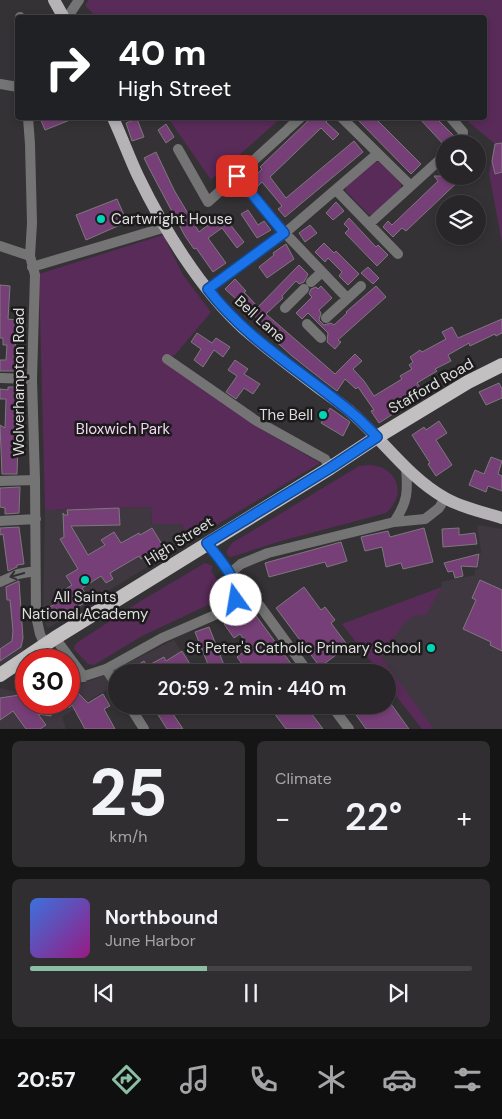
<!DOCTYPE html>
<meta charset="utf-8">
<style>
:root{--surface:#282628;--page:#302e30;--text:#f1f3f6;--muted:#a5a5a8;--line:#444345;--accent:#8abfa5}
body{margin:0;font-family:"DM Sans",sans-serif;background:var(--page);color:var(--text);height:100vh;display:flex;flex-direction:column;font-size:19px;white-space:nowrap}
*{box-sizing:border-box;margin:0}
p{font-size:16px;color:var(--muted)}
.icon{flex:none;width:28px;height:28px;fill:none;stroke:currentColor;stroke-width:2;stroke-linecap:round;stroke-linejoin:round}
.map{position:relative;height:729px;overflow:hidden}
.details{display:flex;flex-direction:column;gap:12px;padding:12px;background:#161516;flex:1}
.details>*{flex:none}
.banner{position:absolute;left:15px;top:15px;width:472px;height:105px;border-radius:5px;box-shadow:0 2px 8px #0003,0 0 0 1px var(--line);background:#202124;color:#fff;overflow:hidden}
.tools{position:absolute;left:436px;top:135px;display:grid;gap:10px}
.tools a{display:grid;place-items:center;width:50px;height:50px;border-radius:50%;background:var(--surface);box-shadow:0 2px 8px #0003,0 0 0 1px var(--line);font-size:25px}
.speed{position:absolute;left:15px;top:649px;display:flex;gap:10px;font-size:25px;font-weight:700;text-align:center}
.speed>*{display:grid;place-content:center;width:65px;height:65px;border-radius:50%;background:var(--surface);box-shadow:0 2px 8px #0003,0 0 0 1px var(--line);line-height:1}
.speed .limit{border:8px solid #d22;background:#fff;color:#111}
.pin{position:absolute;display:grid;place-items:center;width:42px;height:42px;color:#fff;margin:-21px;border-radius:10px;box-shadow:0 2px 8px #0006}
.me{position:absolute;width:55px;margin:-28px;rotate:347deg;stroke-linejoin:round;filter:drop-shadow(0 0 4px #0008)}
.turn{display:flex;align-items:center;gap:18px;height:105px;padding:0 20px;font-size:22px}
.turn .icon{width:65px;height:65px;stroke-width:2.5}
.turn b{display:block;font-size:35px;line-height:42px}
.big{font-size:38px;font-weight:600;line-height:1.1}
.details .card{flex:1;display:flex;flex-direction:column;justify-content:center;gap:8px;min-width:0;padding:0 18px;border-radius:8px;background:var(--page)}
.details .dial{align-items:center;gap:0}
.dial b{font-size:65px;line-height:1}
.song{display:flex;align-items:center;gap:15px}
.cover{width:60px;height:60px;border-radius:8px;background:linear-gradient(135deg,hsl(220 70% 55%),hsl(310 70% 35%))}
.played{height:5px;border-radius:2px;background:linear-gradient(90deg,var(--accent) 40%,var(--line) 40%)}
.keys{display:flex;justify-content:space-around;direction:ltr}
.heat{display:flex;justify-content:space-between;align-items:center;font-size:28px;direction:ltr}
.details .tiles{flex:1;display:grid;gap:12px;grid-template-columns:1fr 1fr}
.card:last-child{grid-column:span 2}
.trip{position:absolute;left:108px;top:664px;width:288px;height:50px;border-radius:25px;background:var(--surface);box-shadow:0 2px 8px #0003,0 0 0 1px var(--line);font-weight:600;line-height:50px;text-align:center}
.tabs{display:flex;height:80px;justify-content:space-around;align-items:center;background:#100f10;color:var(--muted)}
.tabs .icon{width:35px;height:35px}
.tabs .active{color:var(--accent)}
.tabs b{font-size:22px;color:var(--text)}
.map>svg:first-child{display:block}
.built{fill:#403840}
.green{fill:#592b59}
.building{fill:#773f77;stroke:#7c797c}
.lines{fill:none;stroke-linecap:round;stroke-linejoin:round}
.minor{stroke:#757475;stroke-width:10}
.primary{stroke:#b6b3b6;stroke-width:12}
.trunk{stroke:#c3c0c2;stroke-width:14}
.oneway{stroke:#323132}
.route-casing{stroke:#114b97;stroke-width:12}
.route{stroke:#1a73e8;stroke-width:9}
.poi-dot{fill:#01d5b7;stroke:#1c1b1c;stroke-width:2}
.labels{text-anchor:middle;stroke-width:5;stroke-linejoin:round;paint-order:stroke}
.poi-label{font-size:15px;fill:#dfddde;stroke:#1c1b1c;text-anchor:end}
.street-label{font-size:15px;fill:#dfddde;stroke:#1c1b1c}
.park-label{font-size:15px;fill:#f6d5f4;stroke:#1c1b1c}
</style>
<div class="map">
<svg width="502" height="729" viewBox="0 0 502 729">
<rect width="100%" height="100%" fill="#353235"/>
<path class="built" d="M151 507 152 524H181L191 540 48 628 43 620 45 510Z
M477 525 502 529V729H422L386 683V672H379L342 624 442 587 441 582 475 575V570L478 569 481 550Z
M18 579 23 638 22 647 24 650 0 667V587Z
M174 640 191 666 179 672H116V684L62 717 66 729H0V688L20 693 26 692V702H69V685L83 683 100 677Z"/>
<path class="green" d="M89 0H502V243L489 173 495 144 464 118H485V18H97L85 5Z
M168 118H281L211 180Z
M373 162H381L401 184V189L375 214 369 215 346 191V185Z
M163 235 183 275 211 312 175 355 162 359 262 430 320 463 191 540 181 524H152L151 507 45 510 39 274Z
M369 465C397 466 408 494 386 513L281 541 231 557 227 555V550L232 543 359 466Z
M205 563 213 566 211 571 217 580H223C226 586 229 591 225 597L142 636 94 665 88 664 74 649 75 645 78 642 139 602Z
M442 587 426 615 414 616 404 623 381 657 434 729H422L386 683V672H379L342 624Z"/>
<path class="building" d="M40 118H75L45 130Z
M311 118H330L326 122 339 134 333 140 321 128 270 177 286 198 354 141 363 152 285 217 278 209 282 206 262 182 258 186 252 179 262 169 260 167Z
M356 118H375L421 164 411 174Z
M419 118H436L454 136 451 142 445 144V146Z
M137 119 144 137 132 141 126 123Z
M166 124 174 137 166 143 158 130Z
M502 143V172L495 174 492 161 495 144Z
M156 152 174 190 199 232 222 214 244 242 237 248 222 228 208 238 226 263 213 272 196 248 194 249 185 236 150 170 144 158Z
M434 176H464L406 231 402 228 393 237 383 227 388 221 392 225 438 181Z
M117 199 127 222 86 240 76 215Z
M336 202 344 211 333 220 326 213Z
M248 210 258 225 264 221 271 230 257 238 241 214Z
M349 218 376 247 378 245 388 255 377 266 345 233 349 229 344 224Z
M310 225 317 233 305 242 299 233Z
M324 243 334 253 336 251 359 274 348 285 339 276 342 272 328 258 325 262 315 252Z
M286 244 294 259 267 278 259 267 274 255 273 253Z
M299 265 308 274 304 282 299 284 296 281 282 296 283 298 266 314 335 374 355 354 362 361 353 369 364 381 374 396 402 379 400 376 412 369 409 365 413 362 410 357 420 350 422 352 446 339 442 332 452 327 458 338 502 319V333L496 336 495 334 470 346 469 343 448 355 451 361 435 369 437 371 417 383 420 387 405 396 410 403 379 423 371 411 374 410 358 387 356 389 345 379 337 391 325 382 292 356 257 324 260 321 225 289 235 279 246 291 244 292 258 307Z
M368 267 379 278 373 284 361 273Z
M0 285 10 286 8 319 17 320 15 357H17V371H0V360H6L7 345H3V338H0Z
M321 286 332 298 319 310 321 313 319 320 324 325 331 323 334 325 347 313 346 312 376 286 386 297 338 340 341 342 335 349 327 342 328 333 308 313 302 319 296 313 312 297 309 294 311 289 316 287 318 289Z
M197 333 212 343 216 338 230 347 223 357 214 350 203 367 194 360 201 349 191 342Z
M235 360 248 369 244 374 260 384 253 394 244 388 236 399 226 392 237 376 228 370Z
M499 383 502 389V398L486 405 479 392Z
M8 387H20L17 474H2L0 425 5 428 6 399H0V389L8 390Z
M330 408 350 422 343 436 321 423Z
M439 421 447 433 436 440 452 465 436 476 428 464 430 463 412 435 424 427 426 430Z
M491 457 502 461 498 474 502 476V491L488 486 486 492 469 485 475 470 484 474Z
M20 487 19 513 5 514V508L0 507V488Z
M119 508 120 525 71 526 88 555 105 545 101 540 114 532 121 543 139 533 140 535 152 528 163 546 141 559 139 556 110 573 113 579 106 583 101 576 82 588 89 600 55 621 47 609 64 598 61 592 72 585 66 576 78 569 60 539 64 537 63 513 64 515H68L67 510Z
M19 527 24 564 17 565V567L8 571 3 534 0 535V528Z
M424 528 433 562 403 569 401 563 386 567 382 547 365 551 361 537 388 531 390 537Z
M459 528V535L475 533 477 544 443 547 442 529Z
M341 542 347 561 327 567 325 562 269 577 265 563Z
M479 554 477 567 461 566 463 576 455 578 453 571 448 572 444 563Z
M480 580 502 590V651L490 645 491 642 463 629 476 600 472 598Z
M19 581 23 638 21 647 0 661V649L12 641 13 631 10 600H7L6 587Z
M304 587 321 610 325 607 335 620 331 623 348 646 320 667 276 608Z
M249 606 295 669 290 672H248L237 657 250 647 240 634 234 638 224 624Z
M209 627 226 670 220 672H211L195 632Z
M182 651 195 672H126L144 661 147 666 164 657 166 661Z
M72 687 88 703 103 694 110 706 104 709 115 729H85L72 705 69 708V688Z
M26 694V702H58L57 710H52L51 716 38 714 46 725 40 729H26L13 711 0 720V698Z
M386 697 409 729H366L349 705H386Z
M152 705H167L183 729H167Z
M277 705H305L323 729H286L271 709Z"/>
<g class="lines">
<path class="minor" d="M20 18V17
M67 18 79 0
M0 84 18 87
M28 118 30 144 32 223 30 256 35 275 32 379 35 480 36 616 40 634 45 645
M342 118 411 186
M451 118 463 132 462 137 457 144
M288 129 300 118
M178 149 208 202 286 131
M237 176 285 233 347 298
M336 190 398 254
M369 224 445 155
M0 246 30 256
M32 267 166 227
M311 282 322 272
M208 289 285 233 377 154
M285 308 304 289
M326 318 361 286
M307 324 321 338
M167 359 255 420 325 459 330 468
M0 378 32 379
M0 481 35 480
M0 521 36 519
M394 522C408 502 408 491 406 468
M229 574 241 564 268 553 394 522 425 519 439 508 445 498
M0 582 18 574 35 571
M237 591 248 595 260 606 308 672
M55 638 84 677
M106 669 116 684
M69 681 106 669 162 638 231 608C249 588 219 560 207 543
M23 686H26
M129 705 144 729
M331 705 349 729"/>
<path class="primary" d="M54 0 64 18
M113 118C122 137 129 157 138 176 163 228 201 290 243 328 268 350 294 369 320 389 331 397 343 405 353 414 384 441 408 477 445 498 462 508 483 512 502 518"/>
<path class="trunk" d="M0 675 55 638 330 468 377 437 468 382 502 365"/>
</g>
<defs><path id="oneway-shaft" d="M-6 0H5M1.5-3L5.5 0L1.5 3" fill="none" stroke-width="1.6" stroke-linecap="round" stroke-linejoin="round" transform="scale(1.25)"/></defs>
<use class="oneway" href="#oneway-shaft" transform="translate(17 575) rotate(164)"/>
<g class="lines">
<defs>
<path id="route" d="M236 600C239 579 219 559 207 543L330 468 377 437C369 429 361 420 352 413 303 372 247 340 208 289L284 233 237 176"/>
</defs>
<use href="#route" class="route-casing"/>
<use href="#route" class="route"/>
</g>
<g class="poi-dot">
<circle cx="101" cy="219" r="5"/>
<circle cx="323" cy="415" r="5"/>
<circle cx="85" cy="580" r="5"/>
<circle cx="431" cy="648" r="5"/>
</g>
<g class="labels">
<g class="poi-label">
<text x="111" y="224" text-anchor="start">Cartwright House</text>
<text x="313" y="420">The Bell</text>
<text x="85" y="602" text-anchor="middle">All Saints<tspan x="85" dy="17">National Academy</tspan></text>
<text x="421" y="653">St Peter's Catholic Primary School</text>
</g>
<g class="street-label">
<text transform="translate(260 319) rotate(42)" y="5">Bell Lane</text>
<text transform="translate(19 382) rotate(-90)" y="5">Wolverhampton Road</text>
<text transform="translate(431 386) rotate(-30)" y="5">Stafford Road</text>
<text transform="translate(179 541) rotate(-32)" y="5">High Street</text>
</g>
<g class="park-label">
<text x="123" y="434">Bloxwich Park</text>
</g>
</g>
</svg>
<div class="tools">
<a><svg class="icon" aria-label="search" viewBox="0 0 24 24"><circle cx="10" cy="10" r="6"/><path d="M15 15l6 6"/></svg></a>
<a><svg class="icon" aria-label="layers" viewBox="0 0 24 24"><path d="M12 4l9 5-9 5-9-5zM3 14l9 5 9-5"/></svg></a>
</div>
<div class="speed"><div class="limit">30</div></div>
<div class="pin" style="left:237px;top:176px;background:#d93025"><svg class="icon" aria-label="arrive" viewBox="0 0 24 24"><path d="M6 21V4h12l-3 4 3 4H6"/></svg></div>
<svg class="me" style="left:236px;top:600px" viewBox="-20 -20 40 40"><circle r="19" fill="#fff"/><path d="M0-13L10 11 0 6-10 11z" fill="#1a73e8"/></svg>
<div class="trip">20:59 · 2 min · 440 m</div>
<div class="banner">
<div class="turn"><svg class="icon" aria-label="right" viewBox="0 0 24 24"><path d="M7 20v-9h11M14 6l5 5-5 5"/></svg><div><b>40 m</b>High Street</div></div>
</div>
</div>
<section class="details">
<div class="tiles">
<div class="card dial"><b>25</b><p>km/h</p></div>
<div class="card"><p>Climate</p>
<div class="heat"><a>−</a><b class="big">22°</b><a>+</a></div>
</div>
<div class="card">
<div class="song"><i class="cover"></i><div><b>Northbound</b><p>June Harbor</p></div></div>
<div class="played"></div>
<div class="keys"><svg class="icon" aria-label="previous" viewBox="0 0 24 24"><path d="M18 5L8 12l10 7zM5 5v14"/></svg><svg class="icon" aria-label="pause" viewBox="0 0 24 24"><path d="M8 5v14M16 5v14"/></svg><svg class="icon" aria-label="next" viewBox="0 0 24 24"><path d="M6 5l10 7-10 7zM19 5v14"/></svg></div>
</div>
</div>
</section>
<nav class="tabs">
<b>20:57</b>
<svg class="icon active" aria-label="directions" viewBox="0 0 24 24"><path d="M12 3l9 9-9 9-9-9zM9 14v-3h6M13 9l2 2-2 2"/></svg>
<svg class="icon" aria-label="music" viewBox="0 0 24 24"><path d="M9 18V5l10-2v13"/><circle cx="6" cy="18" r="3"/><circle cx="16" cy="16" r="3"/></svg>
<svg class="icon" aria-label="phone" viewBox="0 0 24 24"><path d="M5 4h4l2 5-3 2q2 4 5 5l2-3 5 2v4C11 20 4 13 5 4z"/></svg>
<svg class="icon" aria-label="climate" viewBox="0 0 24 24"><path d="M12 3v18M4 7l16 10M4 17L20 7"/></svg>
<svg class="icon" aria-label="car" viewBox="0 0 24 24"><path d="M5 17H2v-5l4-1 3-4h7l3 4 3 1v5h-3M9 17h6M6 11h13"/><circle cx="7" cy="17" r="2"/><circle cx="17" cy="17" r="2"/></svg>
<svg class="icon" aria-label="filters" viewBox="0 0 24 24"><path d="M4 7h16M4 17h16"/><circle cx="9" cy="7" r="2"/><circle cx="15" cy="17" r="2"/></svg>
</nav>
